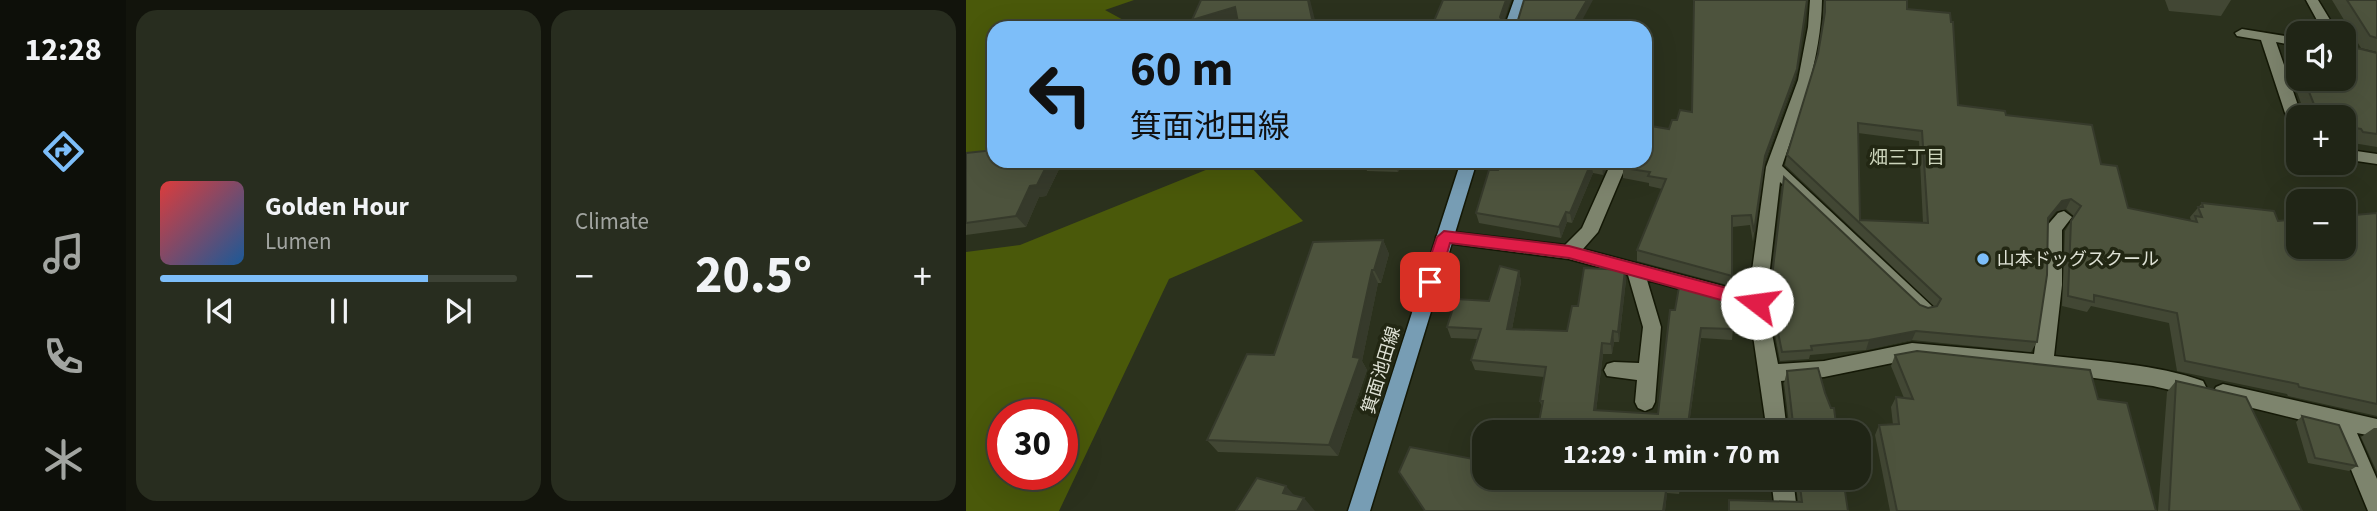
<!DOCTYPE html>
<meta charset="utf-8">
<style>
:root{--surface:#202516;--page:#282d1f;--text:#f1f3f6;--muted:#a2a5a1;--line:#3d4235;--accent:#7dbef9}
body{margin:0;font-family:"Source Sans 3","Noto Sans JP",sans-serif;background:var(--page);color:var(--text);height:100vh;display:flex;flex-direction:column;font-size:26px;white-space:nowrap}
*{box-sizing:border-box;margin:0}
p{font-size:23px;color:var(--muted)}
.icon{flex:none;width:38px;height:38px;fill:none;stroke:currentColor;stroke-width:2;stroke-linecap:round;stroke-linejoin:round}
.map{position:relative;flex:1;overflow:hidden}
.details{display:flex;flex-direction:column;gap:10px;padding:10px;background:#12140c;width:840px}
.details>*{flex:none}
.banner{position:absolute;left:21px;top:21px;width:665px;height:147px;border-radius:21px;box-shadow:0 7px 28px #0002,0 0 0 2px var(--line);background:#7dbef9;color:#111;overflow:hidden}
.fabs{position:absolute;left:1320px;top:21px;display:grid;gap:14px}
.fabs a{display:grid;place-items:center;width:70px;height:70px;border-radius:14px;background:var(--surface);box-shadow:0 7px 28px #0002,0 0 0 2px var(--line);font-size:35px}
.speed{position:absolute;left:21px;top:399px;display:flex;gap:14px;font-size:35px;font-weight:700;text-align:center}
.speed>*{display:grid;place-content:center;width:91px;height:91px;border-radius:50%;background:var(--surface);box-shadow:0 7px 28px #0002,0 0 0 2px var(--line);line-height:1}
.speed .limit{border:10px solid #d22;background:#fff;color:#111}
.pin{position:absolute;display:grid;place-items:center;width:60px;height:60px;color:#fff;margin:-30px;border-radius:14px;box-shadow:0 4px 10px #0006}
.me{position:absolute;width:77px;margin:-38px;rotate:285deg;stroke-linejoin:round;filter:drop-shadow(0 0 5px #0008)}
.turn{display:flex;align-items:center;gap:24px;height:147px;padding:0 28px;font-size:32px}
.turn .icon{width:91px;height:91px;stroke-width:2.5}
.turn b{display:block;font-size:49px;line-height:60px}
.big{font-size:52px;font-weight:700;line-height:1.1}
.details .tile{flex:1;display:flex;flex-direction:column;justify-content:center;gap:10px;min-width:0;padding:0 24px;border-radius:21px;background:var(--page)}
.song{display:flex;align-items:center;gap:21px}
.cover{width:84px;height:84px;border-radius:10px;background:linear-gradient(135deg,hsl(0 70% 55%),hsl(210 70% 35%))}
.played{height:7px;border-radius:4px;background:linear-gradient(90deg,var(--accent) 75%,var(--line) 75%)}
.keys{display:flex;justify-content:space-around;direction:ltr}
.heat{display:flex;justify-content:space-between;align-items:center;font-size:38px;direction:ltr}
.details .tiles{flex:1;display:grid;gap:10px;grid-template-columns:repeat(2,1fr)}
.trip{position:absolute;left:506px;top:420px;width:399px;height:70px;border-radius:21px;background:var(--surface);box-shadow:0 7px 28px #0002,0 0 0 2px var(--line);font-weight:700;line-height:70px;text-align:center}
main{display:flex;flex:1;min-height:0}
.tabs{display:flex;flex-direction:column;width:126px;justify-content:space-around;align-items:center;background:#0d0f09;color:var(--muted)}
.tabs .icon{width:49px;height:49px}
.tabs .selected{color:var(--accent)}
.tabs b{font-size:32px;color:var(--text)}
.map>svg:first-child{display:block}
.green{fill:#4a590a;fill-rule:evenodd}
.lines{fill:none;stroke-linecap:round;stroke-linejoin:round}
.minor-casing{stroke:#141806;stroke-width:3}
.major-casing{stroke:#141806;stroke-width:3}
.minor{fill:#7d846d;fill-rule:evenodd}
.major{fill:#779db4;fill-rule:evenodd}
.wall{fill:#424734;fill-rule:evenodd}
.shaded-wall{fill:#363a2b}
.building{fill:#4d533d;stroke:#363a2b;stroke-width:2;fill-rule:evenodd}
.route{fill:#e11d48;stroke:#92132f;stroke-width:2}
.poi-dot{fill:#7dbef9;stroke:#222713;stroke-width:2.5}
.labels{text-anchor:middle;stroke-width:7;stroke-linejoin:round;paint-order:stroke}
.poi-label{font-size:18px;fill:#dfe2d6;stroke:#222713;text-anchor:start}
.street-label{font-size:18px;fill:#dfe2d6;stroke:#222713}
.neighbourhood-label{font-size:19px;fill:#ccd4bb;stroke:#222713}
</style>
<main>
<nav class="tabs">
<b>12:28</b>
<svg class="icon selected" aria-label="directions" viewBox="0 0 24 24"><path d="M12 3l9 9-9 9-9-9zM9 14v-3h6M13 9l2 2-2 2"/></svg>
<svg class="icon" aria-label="music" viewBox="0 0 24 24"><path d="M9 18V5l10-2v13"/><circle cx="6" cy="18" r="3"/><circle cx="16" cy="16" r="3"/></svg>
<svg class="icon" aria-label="phone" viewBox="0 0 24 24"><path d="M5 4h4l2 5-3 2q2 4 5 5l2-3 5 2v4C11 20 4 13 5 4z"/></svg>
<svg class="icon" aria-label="climate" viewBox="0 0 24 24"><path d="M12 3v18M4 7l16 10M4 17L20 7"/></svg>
</nav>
<section class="details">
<div class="tiles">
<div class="tile">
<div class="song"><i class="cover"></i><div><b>Golden Hour</b><p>Lumen</p></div></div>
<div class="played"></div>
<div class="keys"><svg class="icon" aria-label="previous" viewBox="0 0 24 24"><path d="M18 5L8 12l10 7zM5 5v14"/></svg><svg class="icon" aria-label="pause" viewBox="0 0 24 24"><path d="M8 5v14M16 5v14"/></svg><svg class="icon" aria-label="next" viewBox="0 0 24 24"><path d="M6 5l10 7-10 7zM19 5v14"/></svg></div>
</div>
<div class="tile"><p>Climate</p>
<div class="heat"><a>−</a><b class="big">20.5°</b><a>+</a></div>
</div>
</div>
</section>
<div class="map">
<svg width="1411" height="511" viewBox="0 0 1411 511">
<rect width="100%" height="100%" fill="#2b311d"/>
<path class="green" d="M0 0H168L139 10 172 28H28V155L0 162Z
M262 161H279L337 221 203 279 93 511H0V252L54 245ZM37 415H96V474H37Z"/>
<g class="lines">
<defs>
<path id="minor" d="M844 0H856C855 59 835 111 816 166L968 308 966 313 959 315 952 313 814 182 800 303 812 364 858 361 946 343 1068 354 1078 285 1079 228 1092 213 1098 211 1106 217 1096 230V285L1088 356C1137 362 1190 364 1237 381L1240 387 1237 393 1230 396 1187 386 1077 371 946 359 858 377 815 381 821 432H801L783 308 681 280 695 327 689 402 686 408 679 411 672 408 669 402 671 380 641 376 638 370 641 364 648 362 673 363 677 327 662 275 603 259 473 242 470 237 473 232 479 231 599 245 616 228 646 161H662L632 232 617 249 783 293 800 167 832 80 842 27Z
M1340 0H1352L1372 33H1358Z
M1276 29 1332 38V46L1310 42 1336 117H1332V133L1324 128 1295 40 1271 36 1269 33Z
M1377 149 1411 154V164L1377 159Z
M1257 384 1411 419V437L1391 433 1411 479V511H1402L1368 428 1250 399 1247 393 1250 387Z
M805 478H827L831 511H809Z"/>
<path id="major" d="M548 0H560L552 28H538Z
M495 161H511L404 511H382Z"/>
</defs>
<use href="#minor" class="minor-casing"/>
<use href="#major" class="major-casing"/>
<use href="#minor" class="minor"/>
<use href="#major" class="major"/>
</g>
<path class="wall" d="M841 0 829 79 797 167 787 242 784 225 766 227 765 286 671 261V250L696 189 683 186V183L657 178V168L703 129 711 120 726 112Z
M858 0H941V9L992 105 1040 115 1135 164 1162 208 1225 221 1224 217 1236 203 1312 221 1411 213V416L1322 396 1321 394 1211 371 1203 323 1125 306 1121 312 1096 306 1099 231 1108 216 1100 209 1090 211 1082 221 1071 342 1065 352 946 340 900 350 844 355 843 359 814 361 803 303 818 177 954 305 962 308 968 306 819 165 821 155 852 55 857 22ZM892 133 953 141 957 223 894 220Z
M1199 0H1265L1255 16 1203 11Z
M1366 0H1411V52L1395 48Z
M1327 48 1332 49V79H1377L1411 53V147L1387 143 1386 140 1377 138V117H1340L1319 59Z
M0 153 28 161H97L80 196 73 197 60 227 0 235Z
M398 161H437L432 172 401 171Z
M534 161H645L637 175 627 173 606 223 601 222 595 238 513 223 510 213 532 170Z
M417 240 423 254 415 283H412L396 361 401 370 372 456 252 452 241 440 308 355Z
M553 271 555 282 546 329 601 331 612 306 660 280 653 342H648L646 354H637L630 411 692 414 704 310 767 329 766 340 735 338 722 432 576 408 574 401 578 377 509 370 505 360 511 339 485 338 481 327 523 301Z
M929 355 1132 399 1190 511H924L909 435 913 425H927L925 407 930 397 938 398 925 366Z
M821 371 859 393 871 432H824L818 383Z
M1210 381 1336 511H1192L1201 392Z
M1336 416 1391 466 1383 471 1342 463 1330 422Z
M1408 428H1411V472L1395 437Z
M518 478H716L713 494 701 493 699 511Z
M829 478H877L882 511H762L763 500 832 502Z"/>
<path class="shaded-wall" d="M342 0H344L351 28H348Z
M540 0H545L536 27 534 17Z
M621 0H627L612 28 610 19Z
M269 7 275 19 247 28H230L226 20Z
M831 69 829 79 797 167 787 242 799 156Z
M83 161H97L80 196 73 197 60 227 50 216 64 186Z
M428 161H437L432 172Z
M638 161H645L637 175 636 165Z
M625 163 627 173 606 223 604 213Z
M1105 199 1100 209 1090 211 1076 228 1082 218 1096 201Z
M600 212 601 222 595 238 593 227Z
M417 240 423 254 415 283 408 270Z
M406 270 412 283 396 361 401 370 372 456 363 445 387 357Z
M659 270 660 280 653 342 652 332Z
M553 271 555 282 544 339 541 329Z
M735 328 722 432H721Z
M647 331 648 342 646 354 645 344Z
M950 331 946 340 900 350 903 340Z
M636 343 637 354 629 420 628 410Z
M701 484V493L699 511H697Z
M320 486 334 502 317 493Z
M338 498 349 511H331Z"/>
<path class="building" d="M235 0H342L348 28H273L269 7 226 20Z
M477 0H540L534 17 536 20H552L558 0H621L610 19 620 20 617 28H465Z
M728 0H841L831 69 799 156 788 232 785 215 766 216V276L671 250 700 179 682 176 684 172 657 168 660 161H679V125L703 129 706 120H711L714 110 726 112Z
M859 0H941V9L984 13 985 22H987L992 105 1039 111 1040 115 1126 125 1135 164 1151 166 1162 208 1231 222 1229 216 1236 217 1232 207H1237L1236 203 1308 211 1312 221 1332 219V247H1377V216L1411 213V404L1333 387 1332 384 1219 361 1211 313 1128 295V302L1102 296 1105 221 1115 206 1105 199 1096 201 1082 218 1081 275 1071 342 950 331 903 340 845 346 846 350 816 352 804 293 818 177 954 305 962 308 971 306 975 299 821 155 852 54 859 12ZM892 123 956 131 962 223 894 220Z
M1381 0H1411V38L1404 36Z
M1377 46 1395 49 1411 53V134L1397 132 1395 129 1377 126V117H1353L1338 79H1377Z
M1327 48 1332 49V61Z
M28 150V161H83L71 185 64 186 50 216 0 223V153Z
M534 161H638L636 165 625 163 604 213 600 212 593 227 510 213 523 170H532Z
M417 240 408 270H406L387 357 394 358 363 445 241 440 281 354 308 355 347 242Z
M534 266 553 271 541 329 601 331 606 306H612L618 268 659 270 652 332 647 331 645 344 636 343 628 410 692 414 704 310H709L714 281 766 295 767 329 735 328 721 432H571L577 401H574L580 367 505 360 515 329 481 327 490 299 523 301Z
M951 351 1124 370 1132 399 1161 403 1190 511H931L913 425 933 424 930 397 947 399 929 355Z
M852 368 859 393 865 408H868L871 432H828L821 371Z
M1210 381 1280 397 1336 511H1203Z
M1336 416 1373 425 1391 466 1349 458Z
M444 447 518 461V478H715L714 485 701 484 697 511H459L433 472Z
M291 478 320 486 317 493 338 498 331 511H270Z
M833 478H877L882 511H763V500L836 502Z"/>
<path class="route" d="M478 231 603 246 791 296 797 298 800 303 797 308 791 310 603 258 484 243 473 282 464 288 456 282 471 237Z"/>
<circle class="poi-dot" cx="1017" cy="259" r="7"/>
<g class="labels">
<g class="poi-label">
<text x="1031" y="265">山本ドッグスクール</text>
</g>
<g class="street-label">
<text transform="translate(415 370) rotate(-73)" y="6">箕面池田線</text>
</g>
<g class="neighbourhood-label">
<text x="941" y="164">畑三丁目</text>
</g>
</g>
</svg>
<div class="fabs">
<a><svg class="icon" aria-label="sound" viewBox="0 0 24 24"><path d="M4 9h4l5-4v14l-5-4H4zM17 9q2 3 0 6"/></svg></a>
<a>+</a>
<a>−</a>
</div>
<div class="speed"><div class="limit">30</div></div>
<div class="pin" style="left:464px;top:282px;background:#d93025"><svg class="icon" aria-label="arrive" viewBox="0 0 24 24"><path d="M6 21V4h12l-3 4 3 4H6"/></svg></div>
<svg class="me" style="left:791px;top:303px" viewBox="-20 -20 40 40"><circle r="19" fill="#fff"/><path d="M0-13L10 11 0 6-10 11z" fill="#e11d48"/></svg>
<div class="trip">12:29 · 1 min · 70 m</div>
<div class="banner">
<div class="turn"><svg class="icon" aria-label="left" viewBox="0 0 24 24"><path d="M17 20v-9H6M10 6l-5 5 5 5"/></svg><div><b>60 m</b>箕面池田線</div></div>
</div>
</div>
</main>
